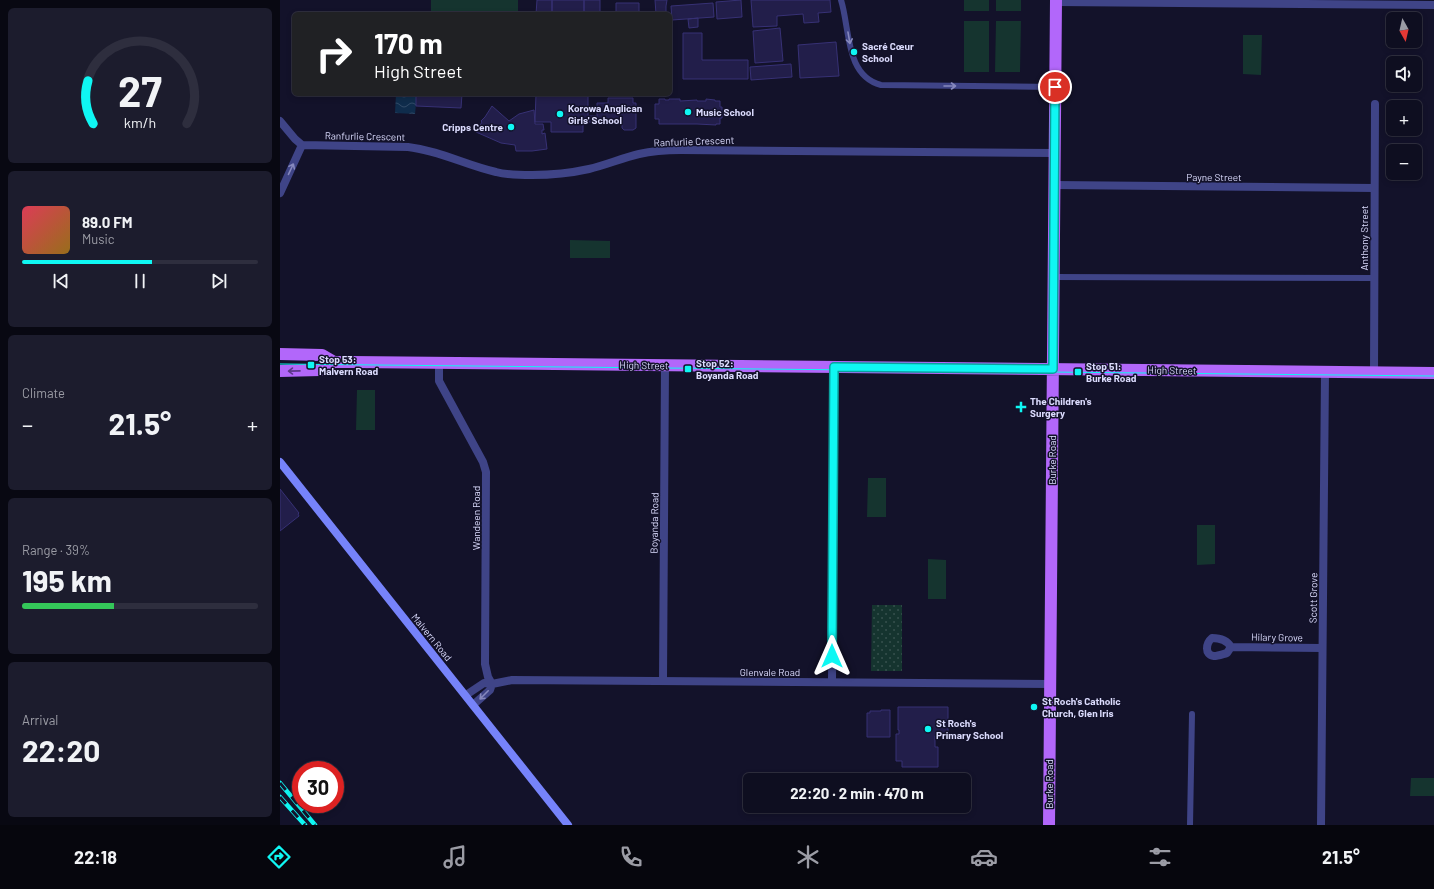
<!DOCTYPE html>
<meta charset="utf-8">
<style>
:root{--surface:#0e0e20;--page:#1c1c2d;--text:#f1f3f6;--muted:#9b9ca5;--line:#2e2e3e;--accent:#0ff7f3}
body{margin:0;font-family:Barlow,sans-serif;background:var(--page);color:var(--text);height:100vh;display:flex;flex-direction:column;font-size:15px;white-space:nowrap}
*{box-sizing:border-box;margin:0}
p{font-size:13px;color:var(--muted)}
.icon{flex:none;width:22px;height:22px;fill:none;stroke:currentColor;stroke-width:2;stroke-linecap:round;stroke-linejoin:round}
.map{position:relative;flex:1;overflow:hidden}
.side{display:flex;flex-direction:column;gap:8px;padding:8px;background:#080812;width:280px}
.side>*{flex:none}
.top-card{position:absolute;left:12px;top:12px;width:380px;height:84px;border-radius:6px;box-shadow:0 2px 6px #0003,0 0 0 1px var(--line);background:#202124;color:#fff;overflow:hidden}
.needle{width:26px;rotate:172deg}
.buttons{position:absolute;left:1106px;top:12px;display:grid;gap:8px}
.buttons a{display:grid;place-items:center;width:36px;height:36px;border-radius:6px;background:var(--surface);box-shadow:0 2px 6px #0003,0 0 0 1px var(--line);font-size:20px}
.speed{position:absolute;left:12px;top:761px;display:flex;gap:8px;font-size:20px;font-weight:700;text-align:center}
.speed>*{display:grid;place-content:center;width:52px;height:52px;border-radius:50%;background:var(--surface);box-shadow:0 2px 6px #0003,0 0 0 1px var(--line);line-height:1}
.speed .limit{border:6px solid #d22;background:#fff;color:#111}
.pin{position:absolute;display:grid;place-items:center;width:34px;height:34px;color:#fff;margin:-17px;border:2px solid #fff;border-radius:50%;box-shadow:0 1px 4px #0007}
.me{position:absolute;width:44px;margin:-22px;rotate:0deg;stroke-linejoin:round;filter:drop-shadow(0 0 3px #0008)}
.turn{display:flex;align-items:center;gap:14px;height:84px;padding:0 16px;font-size:18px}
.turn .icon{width:52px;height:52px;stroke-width:2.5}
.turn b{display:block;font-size:28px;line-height:34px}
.big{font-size:30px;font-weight:700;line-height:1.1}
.side .card{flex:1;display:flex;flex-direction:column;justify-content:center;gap:6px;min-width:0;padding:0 14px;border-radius:6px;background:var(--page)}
.side .dial{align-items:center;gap:0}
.dial svg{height:104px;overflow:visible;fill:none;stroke:var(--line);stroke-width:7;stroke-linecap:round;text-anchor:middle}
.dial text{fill:var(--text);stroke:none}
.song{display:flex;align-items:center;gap:12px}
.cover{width:48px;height:48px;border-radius:6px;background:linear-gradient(135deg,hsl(350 70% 55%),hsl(40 70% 35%))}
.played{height:4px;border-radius:2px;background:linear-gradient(90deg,var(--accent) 55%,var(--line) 55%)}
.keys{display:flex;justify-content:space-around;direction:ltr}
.heat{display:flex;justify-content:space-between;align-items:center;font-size:22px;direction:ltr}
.charge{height:6px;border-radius:3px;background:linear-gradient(90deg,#34c759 39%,var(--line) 0)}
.trip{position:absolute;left:463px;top:773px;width:228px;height:40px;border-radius:6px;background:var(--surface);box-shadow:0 2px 6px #0003,0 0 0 1px var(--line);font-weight:700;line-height:40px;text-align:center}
.dock{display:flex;height:64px;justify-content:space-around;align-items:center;background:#06060d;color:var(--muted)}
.dock .icon{width:28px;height:28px}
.dock .selected{color:var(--accent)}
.dock b{font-size:18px;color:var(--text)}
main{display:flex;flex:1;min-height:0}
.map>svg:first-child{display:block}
.park{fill:url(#park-dots)}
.pitch{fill:#15342f}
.water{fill:url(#water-waves)}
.building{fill:#221e4a;stroke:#373175}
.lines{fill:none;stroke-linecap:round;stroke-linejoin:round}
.lane{stroke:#3f4487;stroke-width:6}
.street{stroke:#3f4487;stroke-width:8}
.secondary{stroke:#7683fa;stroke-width:8}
.primary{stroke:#b267fa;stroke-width:12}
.tram{stroke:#0ff7f3;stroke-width:1}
.rail-casing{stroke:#0ff7f3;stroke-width:4.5}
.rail{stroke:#13122a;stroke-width:3;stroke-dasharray:9;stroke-linecap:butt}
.oneway{stroke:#8688bd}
.oneway2{stroke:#5b3888}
.route-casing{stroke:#0aa19e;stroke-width:10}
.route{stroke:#0ff7f3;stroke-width:7}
.poi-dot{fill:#0ff7f3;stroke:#13122a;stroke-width:1.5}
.labels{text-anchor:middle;stroke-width:3;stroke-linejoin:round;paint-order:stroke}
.poi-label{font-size:10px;font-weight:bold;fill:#dcdcfe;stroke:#13122a;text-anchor:start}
.street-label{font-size:10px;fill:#dcdcfe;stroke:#13122a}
</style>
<main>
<section class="side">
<div class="card dial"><svg viewBox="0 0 100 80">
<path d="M14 69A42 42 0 1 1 86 69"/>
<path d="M14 69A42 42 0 0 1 10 36" stroke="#0ff7f3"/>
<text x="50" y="56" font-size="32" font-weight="700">27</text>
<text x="50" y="72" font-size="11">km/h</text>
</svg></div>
<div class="card">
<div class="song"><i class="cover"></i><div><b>89.0 FM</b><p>Music</p></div></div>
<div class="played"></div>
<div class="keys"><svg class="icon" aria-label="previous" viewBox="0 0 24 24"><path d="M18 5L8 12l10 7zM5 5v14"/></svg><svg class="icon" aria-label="pause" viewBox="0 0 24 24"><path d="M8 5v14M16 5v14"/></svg><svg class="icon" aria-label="next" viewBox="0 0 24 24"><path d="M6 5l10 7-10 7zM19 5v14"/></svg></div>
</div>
<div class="card"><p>Climate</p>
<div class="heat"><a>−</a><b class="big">21.5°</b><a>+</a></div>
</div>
<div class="card"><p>Range · 39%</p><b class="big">195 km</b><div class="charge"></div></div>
<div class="card"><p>Arrival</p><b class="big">22:20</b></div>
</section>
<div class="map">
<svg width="1154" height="825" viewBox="0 0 1154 825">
<defs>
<pattern id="park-dots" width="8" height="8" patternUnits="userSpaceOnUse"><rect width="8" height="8" fill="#15342f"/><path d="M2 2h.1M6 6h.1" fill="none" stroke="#36514e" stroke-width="1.8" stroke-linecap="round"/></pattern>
<pattern id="water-waves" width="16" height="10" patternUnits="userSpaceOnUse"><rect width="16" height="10" fill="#0f2c4c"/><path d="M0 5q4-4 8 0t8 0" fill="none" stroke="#314a67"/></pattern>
</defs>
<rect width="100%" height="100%" fill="#13122a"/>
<path class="park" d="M592 605H622V671H591Z"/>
<path class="pitch" d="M151 0H238V14H151Z
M684 0H709V11H684Z
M716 0H741V11H716Z
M684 21H709V72H684Z
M716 21H741L740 72H715Z
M963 35H982L981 75 963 74Z
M290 240 330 241V258H290Z
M77 390H95V430H76Z
M588 478H606V517H587Z
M917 525H935V564L917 565Z
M648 559 666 560V599H648Z
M1131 778H1154V796H1130Z"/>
<path class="water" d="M116 94H137L135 114 115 113Z"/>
<path class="building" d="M257 0H272V14H256Z
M272 0H304V14H272Z
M304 0H320V14H304Z
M375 0H387L386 6V14H376Z
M461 0 462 17 437 19 436 2Z
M471 0H550L551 12 538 13 539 22 524 23 523 14 497 16V26L473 27Z
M336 3H359V14H336Z
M433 3 434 17 392 20 391 6Z
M418 18V27L409 28 408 19Z
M500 28 503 61 475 63 473 31Z
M403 33H422V60H468V79H403Z
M556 42 559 76 520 78 518 45Z
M511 64 512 77 471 80 470 67Z
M136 94H182L181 108 136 106Z
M256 94H308V116H316V122H303V132H271V122H255Z
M328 98H353V103H356V128L353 130H344L342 128V120L317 119V103H328Z
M379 99H385V100H389V99H400V101L417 100V101H426V99L435 100V101H440V107H442V118H440V124H436V125L417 124H379V119H375V104H379Z
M212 106 229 121 239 114 254 110 255 124H263L264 130H262V134L265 133 267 149 252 151H236L235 145 221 143 196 132 202 122 201 121 205 117Z
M0 489 19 513 18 514 19 516 0 531Z
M618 707H668V736H655V747H658V767H622V761H616V734H619V730H618Z
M601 710H610V737H587V713H590V711H601Z"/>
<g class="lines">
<path class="lane" d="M561 0C570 28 565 76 601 85L775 87
M773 277 1094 278
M910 825 912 714"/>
<path class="street" d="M776 2 1154 5
M0 121 15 139 22 145 128 147C161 151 185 165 216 172 227 175 240 175 252 175 270 175 291 173 309 169 326 165 342 158 359 154 372 151 387 150 401 150L774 153
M774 185 1094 188
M0 193 22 145
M159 363V381L203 462 206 472 205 664 208 677 212 684
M1094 372 1095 104
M932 638C939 638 947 640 951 647L947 653C943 654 938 656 934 656 924 655 926 643 932 638Z
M951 647 1042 648
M383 681 385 365
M552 682 554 367
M186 695 204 683 212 684 232 680 770 684
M193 705 210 690 212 684
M1041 825 1045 372"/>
<path class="secondary" d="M0 462 288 825"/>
<path class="primary" d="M0 354 42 355 54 362
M0 371 40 370 54 362H71L1154 373
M769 825 776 0"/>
<path class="tram" d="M0 364 1154 376"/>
<defs>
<path id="rail" d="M0 783 35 825
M0 797 25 825"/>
</defs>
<use href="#rail" class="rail-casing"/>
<use href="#rail" class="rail"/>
</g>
<defs><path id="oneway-shaft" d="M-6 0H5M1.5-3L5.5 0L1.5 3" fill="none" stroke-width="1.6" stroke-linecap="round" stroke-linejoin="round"/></defs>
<g class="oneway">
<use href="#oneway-shaft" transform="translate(569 38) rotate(80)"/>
<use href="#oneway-shaft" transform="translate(670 86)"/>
<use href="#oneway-shaft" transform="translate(11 169) rotate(-65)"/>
<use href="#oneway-shaft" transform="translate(204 695) rotate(135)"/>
</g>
<use class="oneway2" href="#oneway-shaft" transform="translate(14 371) rotate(179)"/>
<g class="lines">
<defs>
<path id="route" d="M552 656 554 367 773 369 775 87"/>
</defs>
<use href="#route" class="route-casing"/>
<use href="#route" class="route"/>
</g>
<g class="poi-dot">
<circle cx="574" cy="52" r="4"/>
<circle cx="408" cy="112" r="4"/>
<circle cx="280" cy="114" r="4"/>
<circle cx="231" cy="127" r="4"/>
<rect x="27" y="361" width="8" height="8" rx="2"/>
<rect x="404" y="365" width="8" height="8" rx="2"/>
<rect x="794" y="368" width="8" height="8" rx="2"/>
<path d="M739 401h4v4h4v4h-4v4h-4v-4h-4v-4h4z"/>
<circle cx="754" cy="707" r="4"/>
<circle cx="648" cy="729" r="4"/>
</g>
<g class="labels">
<g class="poi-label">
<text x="582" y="50">Sacré Cœur<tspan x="582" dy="12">School</tspan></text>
<text x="288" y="112">Korowa Anglican<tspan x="288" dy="12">Girls' School</tspan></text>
<text x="416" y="116">Music School</text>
<text x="223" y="131" text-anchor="end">Cripps Centre</text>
<text x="39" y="363">Stop 53:<tspan x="39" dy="12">Malvern Road</tspan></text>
<text x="416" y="367">Stop 52:<tspan x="416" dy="12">Boyanda Road</tspan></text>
<text x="806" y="370">Stop 51:<tspan x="806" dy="12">Burke Road</tspan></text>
<text x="750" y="405">The Children's<tspan x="750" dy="12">Surgery</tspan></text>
<text x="762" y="705">St Roch's Catholic<tspan x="762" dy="12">Church, Glen Iris</tspan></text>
<text x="656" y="727">St Roch's<tspan x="656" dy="12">Primary School</tspan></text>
</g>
<g class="street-label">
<text transform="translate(85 136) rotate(1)" y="4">Ranfurlie Crescent</text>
<text transform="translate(414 141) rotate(-2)" y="4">Ranfurlie Crescent</text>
<text x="934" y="181">Payne Street</text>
<text transform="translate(1084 238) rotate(-90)" y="4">Anthony Street</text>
<text transform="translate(364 365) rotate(1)" y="4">High Street</text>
<text transform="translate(892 370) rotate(1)" y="4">High Street</text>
<text transform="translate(772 460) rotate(-90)" y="4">Burke Road</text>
<text transform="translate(196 518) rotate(-90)" y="4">Wandeen Road</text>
<text transform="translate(374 523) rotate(-89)" y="4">Boyanda Road</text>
<text transform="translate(1033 598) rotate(-89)" y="4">Scott Grove</text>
<text transform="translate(152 637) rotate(51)" y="4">Malvern Road</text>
<text transform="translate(997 637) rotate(1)" y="4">Hilary Grove</text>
<text x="490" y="676">Glenvale Road</text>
<text transform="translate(769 784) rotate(-90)" y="4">Burke Road</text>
</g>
</g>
</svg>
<div class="buttons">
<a><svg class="needle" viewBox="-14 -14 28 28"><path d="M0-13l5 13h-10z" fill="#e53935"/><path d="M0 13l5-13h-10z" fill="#9b9ca5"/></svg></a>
<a><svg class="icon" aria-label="sound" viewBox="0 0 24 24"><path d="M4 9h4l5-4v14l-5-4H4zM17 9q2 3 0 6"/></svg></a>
<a>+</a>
<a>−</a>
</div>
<div class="speed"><div class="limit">30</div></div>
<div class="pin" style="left:775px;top:87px;background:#d93025"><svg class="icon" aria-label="arrive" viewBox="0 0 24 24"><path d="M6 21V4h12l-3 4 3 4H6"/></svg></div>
<svg class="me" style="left:552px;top:656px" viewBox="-20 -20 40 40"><path d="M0-17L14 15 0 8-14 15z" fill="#0ff7f3" stroke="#fff" stroke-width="4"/></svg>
<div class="trip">22:20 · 2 min · 470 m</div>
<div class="top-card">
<div class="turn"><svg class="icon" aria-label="right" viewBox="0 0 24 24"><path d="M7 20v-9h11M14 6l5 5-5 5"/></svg><div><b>170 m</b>High Street</div></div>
</div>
</div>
</main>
<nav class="dock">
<b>22:18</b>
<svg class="icon selected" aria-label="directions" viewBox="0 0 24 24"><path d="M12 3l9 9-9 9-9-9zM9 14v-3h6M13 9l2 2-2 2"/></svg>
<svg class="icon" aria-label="music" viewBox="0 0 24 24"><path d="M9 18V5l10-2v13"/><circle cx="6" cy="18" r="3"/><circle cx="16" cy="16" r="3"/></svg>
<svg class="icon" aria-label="phone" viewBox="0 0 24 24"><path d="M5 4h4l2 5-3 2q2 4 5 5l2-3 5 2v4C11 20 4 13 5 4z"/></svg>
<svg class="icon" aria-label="climate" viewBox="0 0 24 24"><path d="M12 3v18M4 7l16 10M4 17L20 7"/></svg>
<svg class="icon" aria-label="car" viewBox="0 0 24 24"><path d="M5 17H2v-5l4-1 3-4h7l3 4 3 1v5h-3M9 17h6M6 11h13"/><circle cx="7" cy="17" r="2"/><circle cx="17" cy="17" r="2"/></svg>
<svg class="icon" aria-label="filters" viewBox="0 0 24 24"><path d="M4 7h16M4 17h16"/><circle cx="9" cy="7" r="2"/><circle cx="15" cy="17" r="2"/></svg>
<b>21.5°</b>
</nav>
